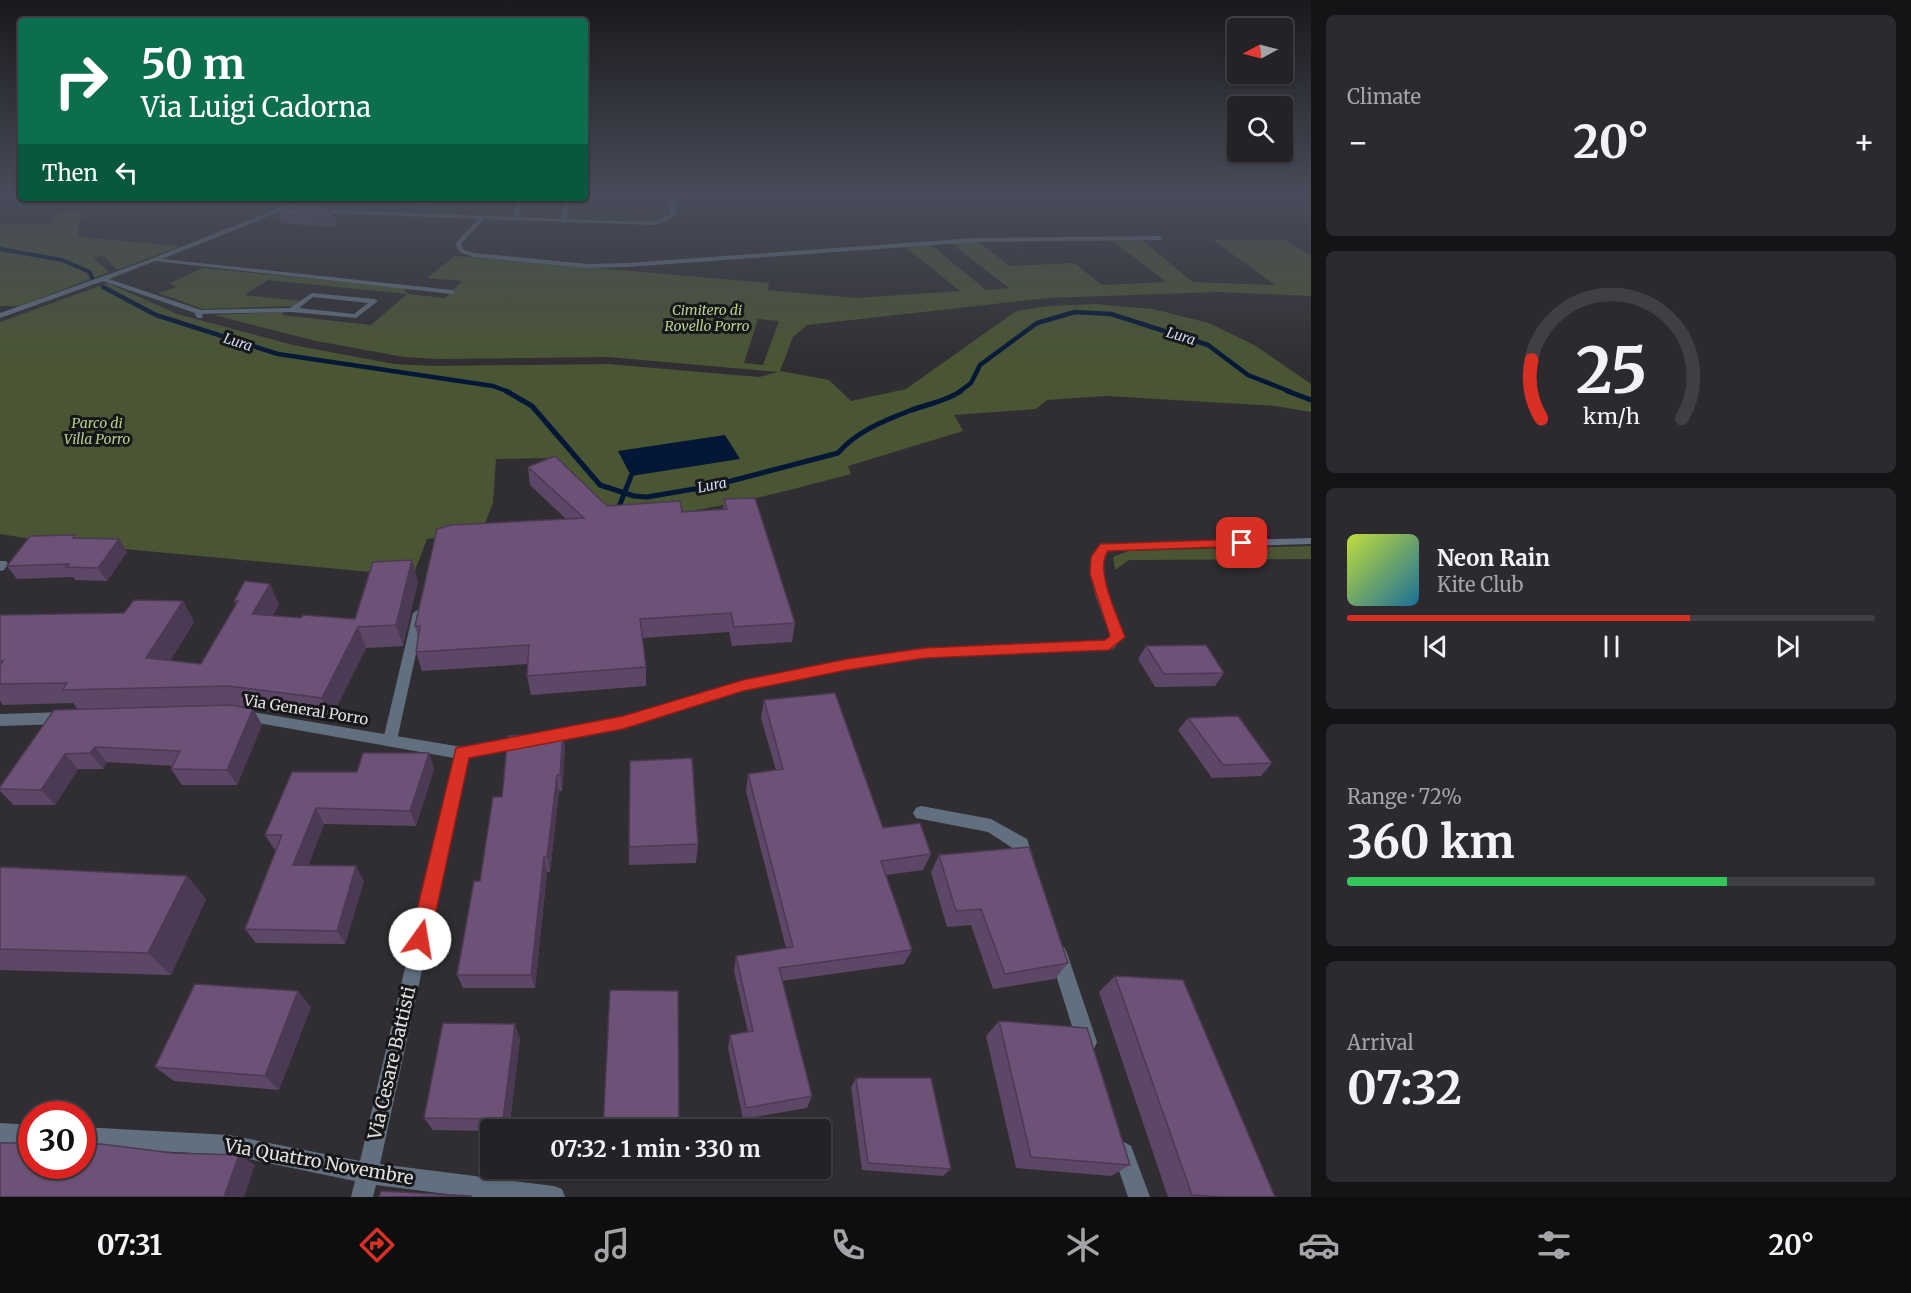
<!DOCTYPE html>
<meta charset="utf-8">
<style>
:root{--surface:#242226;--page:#2c2a2e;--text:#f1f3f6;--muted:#a3a4a7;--line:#413f43;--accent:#d93025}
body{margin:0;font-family:Merriweather,serif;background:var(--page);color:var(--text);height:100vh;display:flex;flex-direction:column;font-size:22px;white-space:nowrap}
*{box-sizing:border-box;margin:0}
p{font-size:20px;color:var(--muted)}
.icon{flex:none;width:33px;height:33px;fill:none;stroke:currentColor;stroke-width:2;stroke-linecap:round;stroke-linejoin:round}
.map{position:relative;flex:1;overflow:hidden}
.drawer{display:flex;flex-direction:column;gap:15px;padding:15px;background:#141315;width:600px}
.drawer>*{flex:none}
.guide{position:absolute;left:18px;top:18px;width:570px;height:183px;border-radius:6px;box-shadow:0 2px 4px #0004,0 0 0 2px var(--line);background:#0b6e4f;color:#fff;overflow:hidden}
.needle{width:39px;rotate:263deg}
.fabs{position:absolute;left:1227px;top:18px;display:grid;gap:12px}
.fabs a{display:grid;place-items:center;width:66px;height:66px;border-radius:6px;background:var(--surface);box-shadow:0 2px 4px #0004,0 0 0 2px var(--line);font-size:30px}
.speed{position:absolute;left:18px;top:1101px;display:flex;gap:12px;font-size:30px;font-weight:700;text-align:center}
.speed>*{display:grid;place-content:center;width:78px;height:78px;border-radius:50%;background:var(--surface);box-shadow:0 2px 4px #0004,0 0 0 2px var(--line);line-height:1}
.speed .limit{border:9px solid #d22;background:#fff;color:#111}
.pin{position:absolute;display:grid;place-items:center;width:51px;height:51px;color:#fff;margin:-26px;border-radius:12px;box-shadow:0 3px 9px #0006}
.me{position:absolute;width:66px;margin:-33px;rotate:13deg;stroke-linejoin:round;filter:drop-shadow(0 0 4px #0008)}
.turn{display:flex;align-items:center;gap:21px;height:126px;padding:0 24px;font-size:27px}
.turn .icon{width:78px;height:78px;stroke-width:2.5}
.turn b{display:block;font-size:42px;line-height:51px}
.then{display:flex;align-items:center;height:57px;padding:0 24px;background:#0003;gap:12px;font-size:22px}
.big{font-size:45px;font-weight:700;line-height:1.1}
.drawer .card{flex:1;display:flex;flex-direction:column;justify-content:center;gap:9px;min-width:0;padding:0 21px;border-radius:9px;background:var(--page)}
.drawer .dial{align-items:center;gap:0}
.dial svg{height:156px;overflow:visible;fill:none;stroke:var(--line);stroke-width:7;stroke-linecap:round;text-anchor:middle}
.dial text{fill:var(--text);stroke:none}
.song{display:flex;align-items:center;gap:18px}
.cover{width:72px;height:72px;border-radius:9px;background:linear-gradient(135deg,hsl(70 70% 55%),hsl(200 70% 35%))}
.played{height:6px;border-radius:3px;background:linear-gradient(90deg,var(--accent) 65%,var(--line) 65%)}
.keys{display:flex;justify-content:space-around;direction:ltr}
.heat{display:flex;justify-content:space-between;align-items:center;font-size:33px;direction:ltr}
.charge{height:9px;border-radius:4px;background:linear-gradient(90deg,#34c759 72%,var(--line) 0)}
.trip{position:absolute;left:480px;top:1119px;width:351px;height:60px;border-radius:6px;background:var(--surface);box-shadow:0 2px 4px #0004,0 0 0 2px var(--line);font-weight:700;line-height:60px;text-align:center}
.menu{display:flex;height:96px;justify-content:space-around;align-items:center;background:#0e0e0f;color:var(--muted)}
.menu .icon{width:42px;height:42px}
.menu .on{color:var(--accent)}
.menu b{font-size:27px;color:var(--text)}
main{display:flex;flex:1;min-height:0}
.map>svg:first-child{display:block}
.green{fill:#495533;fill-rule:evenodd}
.water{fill:#041736}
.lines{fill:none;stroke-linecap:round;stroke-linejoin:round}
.stream-far2{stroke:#041736;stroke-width:4}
.stream-far1{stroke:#041736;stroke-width:4.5}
.stream{stroke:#041736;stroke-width:5}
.lane{fill:#616f7f;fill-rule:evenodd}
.street{fill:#616f7f;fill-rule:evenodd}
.wall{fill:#5d4766}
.shaded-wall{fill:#4c3953}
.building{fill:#6c5277;stroke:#4c3953;stroke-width:1.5}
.route{fill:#d93025;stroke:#8d1f18;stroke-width:1.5}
.labels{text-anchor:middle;stroke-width:6;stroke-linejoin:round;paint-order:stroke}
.far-park-label{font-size:14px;font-style:italic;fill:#b7d18b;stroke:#171618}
.far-water-label{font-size:14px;font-style:italic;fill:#ccdcf5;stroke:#171618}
.street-label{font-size:15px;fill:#e0dfe1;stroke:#171618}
.near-street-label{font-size:18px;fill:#e0dfe1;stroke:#171618}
</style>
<main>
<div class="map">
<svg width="1311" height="1197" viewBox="0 0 1311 1197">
<rect width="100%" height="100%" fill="#302e32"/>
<path class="green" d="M83 211 77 237 180 246 117 270 103 255 93 258 109 272 19 306H0V224L49 223 56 214Z
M1109 238 1142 240 1193 282 1275 285 1213 240H1285L1311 256V296L1218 292 1048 298 807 325 793 337 780 371 829 380 851 401 906 389 1016 311 1049 306 1095 304 1153 309 1209 323 1256 346 1311 384V412L1275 406 1106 396 1047 400 1036 409 954 415 963 431 848 466 851 474C804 486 652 530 611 510 598 504 566 469 553 458L496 459 493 503 482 531 427 539 413 576 50 542 0 534V322L108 283 177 314 293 345 394 364 433 366 608 364 759 377 778 372 608 357 439 359 404 357 316 341 214 315 284 312 282 315 371 325 407 294 268 280 244 295 300 301 293 306 203 309 158 293 176 287 170 283 203 268 403 288 408 294 445 298 462 281 427 278 455 256 769 283 768 290 856 298 960 291 904 246 930 244 986 290 1009 288 951 243 977 241 1010 266 1074 263 1102 285 1166 282ZM758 319 779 321 763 365 744 363Z
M1311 546V559L1129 560 1115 570 1113 557 1128 551Z"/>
<path class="water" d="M725 435 740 459 631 476 618 451Z"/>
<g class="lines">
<path class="stream-far2" d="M0 249 62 260 90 272 92 278"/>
<path class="stream-far1" d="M103 287 156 315 278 354 493 386 509 392
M959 392 971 383 980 365 1037 323 1075 312 1111 314 1208 345 1248 375 1291 392"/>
<path class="stream" d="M506 391 532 406 600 485 634 496 647 497 712 486 838 453C856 432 883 421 909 411 927 404 945 402 961 391
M1287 391 1311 400
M617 512 631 476"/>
<path class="lane" d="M519 198H525L518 219 515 221 512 219Z
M566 198H572L566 221 563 223 560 221Z
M312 293 374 299 378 301 356 318 292 312 198 314 194 312 198 310 290 308ZM313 297 368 303 354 314 299 308Z
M419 609 425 613 397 740 395 744 390 746 385 744 383 740 413 613Z
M921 806 991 819 1027 839 1035 863 1033 868 1027 871 1021 868 1014 849 988 832 916 818 913 813 916 808Z
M1058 944 1064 947 1067 953 1097 1042 1094 1049 1087 1052 1080 1049 1077 1042 1049 953 1052 947Z
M1124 1142 1131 1146 1150 1197H1128L1113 1153 1117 1146Z"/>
<path class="street" d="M670 196H676V215L656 225 484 219 461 244 464 250 474 253 587 264 627 263 976 238 1160 236 1163 238 1160 240 976 242 627 267 587 268 473 257 460 252 455 244 478 219 282 211 162 259 452 290 455 292 452 294 155 261 109 279 201 310 203 318H197L195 313 103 281 0 318V313L146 261 304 198H312L290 208 641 222 655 221 670 214Z
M1311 538V544L1109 550C1093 577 1114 611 1124 637L1114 648 1109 650 925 658 847 670 743 690 623 729 548 743 543 741 541 737 543 733 548 731 623 717 743 680 847 660 925 648 1106 641 1111 636C1100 605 1081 576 1101 544Z
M0 561H6L8 564 4 570 0 571Z
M241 710 462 747 522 735 527 737 529 741 527 745 468 758 380 1164 554 1186 562 1189 565 1197H470L376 1185 373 1197H351L355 1181 229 1155 82 1147V1127L229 1135 360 1161 454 758 241 720 236 719 234 715 236 711Z
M65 712 70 714 72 718 70 722 65 724 0 726V714Z
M0 1123 32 1125V1145L0 1143Z"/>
</g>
<path class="wall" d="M14 196H21V198H69L66 199 16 200Z
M585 196H630L629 198Z
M378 198H444L435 206 379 204Z
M483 198H517L512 204 484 205Z
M525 198H556L555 204H525Z
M278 214 335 218 337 227 280 223Z
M528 467 607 506 682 512 723 509 724 499 795 623 792 642 732 646 729 632 642 638 646 667V686L531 695 527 676 528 664 422 671 416 652 418 638 415 626 566 519 530 485Z
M76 535 78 538 119 539 127 552 107 581 75 580 73 577 17 579 7 566Z
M418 581 403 646 366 648 331 718 238 707 253 709 262 725 237 785H182L171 769 173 766 107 762 103 769H78L55 805H14L0 791V787L78 710 73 703 3 705 0 701V615L124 613 183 601 194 622 170 661 201 664 236 605 234 601 279 604 273 616 301 618 355 619Z
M1146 646 1224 673 1215 686 1155 687 1138 659Z
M764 700 883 828 931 854 923 870 886 875 912 950 904 964 782 981 812 1096 807 1108 743 1119 728 1048 730 1035 748 1032 734 971 736 956 786 948 746 791 748 774 776 770 761 718Z
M1188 718 1272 763 1261 776 1212 778 1178 730Z
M563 732 565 748 562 791H559L550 872H547L535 988H463L457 975 502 797Z
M429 753 434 769 416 826 324 824 308 866 364 881 345 944 256 943 245 929 276 850H275L265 835 357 772Z
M698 844 696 863 629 865V847Z
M939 855 1068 963 1055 979 993 989 971 925 947 927 931 872Z
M0 867 187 876 206 899 171 975 0 970Z
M1115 976 1275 1197H1168L1099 992Z
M311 1007 279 1090 174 1081 155 1067Z
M999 1021 1130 1165 1111 1176 1016 1168 986 1036Z
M520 1039 509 1130H490V1131L433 1130 424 1118Z
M856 1078 951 1169 943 1176 862 1170 851 1087Z
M604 1168H640L604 1170Z"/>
<path class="shaded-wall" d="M434 198H444L435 206Z
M511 198H517L512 204Z
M119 539 127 552 107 581 98 568Z
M412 560 418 581 403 646 396 625Z
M270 584 279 604 262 635 252 614Z
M183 601 194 622 159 678 146 658Z
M358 627 366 648 331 718 322 698Z
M253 709 262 725 237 785 227 770Z
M563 732 565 748 562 791 560 775Z
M95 747 107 762 103 769 90 753Z
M429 753 434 769 416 826 410 811Z
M65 754 78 769 55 805 41 790Z
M557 775 559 791 550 872 547 857Z
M316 808 324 824 303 880 293 865Z
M544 857 547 872 535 988 531 975Z
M356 866 364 881 345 944 337 931Z
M187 876 206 899 171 975 148 953Z
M298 991 311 1007 279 1090 265 1076Z
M515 1024 520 1039 509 1130H508L503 1119Z
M239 1155 255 1165 244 1197H224Z"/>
<path class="building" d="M300 205 326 206 335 218 278 214Z
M555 456 607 506 680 501 682 512 727 509 724 499 755 498 795 623 734 627 731 613 640 619 646 667 527 676 529 645 416 652 420 626H415L437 529 451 525 584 518 528 467Z
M76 535 73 538 119 539 98 568 66 567 69 564 7 566 30 536Z
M412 560 396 625 358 627 322 698 228 686 62 690 67 683 0 684V665L3 661H0V615L124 613 134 600 183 601 146 658 201 664 238 601H234L245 581 270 584 252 614 301 618 303 615 355 619 373 562Z
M1206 645 1224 673 1164 674 1146 646Z
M835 693 883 828 920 823 931 854 881 861 912 950 779 968 812 1096 746 1108 730 1035 753 1031 736 956 793 947 748 774 783 769 764 700Z
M231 705 253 709 227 770 171 769 180 751 95 747 90 753 65 754 41 790 0 789V787L54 710Z
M1238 716 1272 763 1223 765 1188 718Z
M563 732 560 775H557L547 857H544L531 975H457L474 881H480L493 797H502L508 736Z
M363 753H429L410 811 316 808 293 865 356 866 337 931 245 929 282 835H265L292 772H357Z
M692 758 698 844 629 847 630 761Z
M1029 847 1068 963 1005 974 981 909 956 911 939 855Z
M0 867 187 876 148 953 0 949Z
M1115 976 1183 980 1275 1197H1222L1192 1195Z
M195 984 298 991 265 1076 155 1067Z
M610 990 678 991 679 1130H603Z
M999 1021 1087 1028 1130 1165 1031 1157Z
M443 1023 515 1024 503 1119 424 1118Z
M856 1078H931L951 1169 868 1163Z
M0 1143H32V1166H82V1144H101L172 1153 239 1155 224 1197H0Z
M381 1191 472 1196 379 1197Z"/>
<linearGradient id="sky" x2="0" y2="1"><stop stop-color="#1a191c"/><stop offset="0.54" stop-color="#484c5a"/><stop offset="1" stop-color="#484c5a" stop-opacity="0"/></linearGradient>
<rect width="1311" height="364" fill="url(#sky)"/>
<path class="route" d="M1242 539 1247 540V546L1108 551C1094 569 1118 617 1125 637L1109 650 925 658 847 670 743 691 623 729 469 758 430 939 427 946 420 949 413 946 410 939 456 748 623 716 743 680 847 659 925 648 1105 640 1110 636 1090 574 1091 557 1100 544Z"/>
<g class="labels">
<g class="far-park-label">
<text x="707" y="315">Cimitero di<tspan x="707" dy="16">Rovello Porro</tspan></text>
<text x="97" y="428">Parco di<tspan x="97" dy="16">Villa Porro</tspan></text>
</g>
<g class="far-water-label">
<text transform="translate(1181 336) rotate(17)" y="5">Lura</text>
<text transform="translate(238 342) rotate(18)" y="5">Lura</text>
<text transform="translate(712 485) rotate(-11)" y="5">Lura</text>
</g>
<g class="street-label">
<text transform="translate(306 710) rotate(9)" y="5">Via General Porro</text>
</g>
<g class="near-street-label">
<text transform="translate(392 1063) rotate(-77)" y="6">Via Cesare Battisti</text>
<text transform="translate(319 1162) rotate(10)" y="6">Via Quattro Novembre</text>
</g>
</g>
</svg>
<div class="fabs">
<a><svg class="needle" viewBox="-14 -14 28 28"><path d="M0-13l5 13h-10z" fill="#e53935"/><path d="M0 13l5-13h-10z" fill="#a3a4a7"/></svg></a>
<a><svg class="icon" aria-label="search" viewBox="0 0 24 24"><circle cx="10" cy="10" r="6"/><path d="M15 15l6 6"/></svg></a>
</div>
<div class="speed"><div class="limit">30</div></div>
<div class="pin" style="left:1242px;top:543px;background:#d93025"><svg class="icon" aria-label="arrive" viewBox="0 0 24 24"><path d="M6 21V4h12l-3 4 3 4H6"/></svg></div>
<svg class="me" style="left:420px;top:939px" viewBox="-20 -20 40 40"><circle r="19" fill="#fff"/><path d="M0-13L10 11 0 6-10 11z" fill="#d93025"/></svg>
<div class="trip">07:32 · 1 min · 330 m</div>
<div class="guide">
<div class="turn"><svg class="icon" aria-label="right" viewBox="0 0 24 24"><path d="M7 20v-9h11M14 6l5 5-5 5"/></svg><div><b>50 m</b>Via Luigi Cadorna</div></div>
<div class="then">Then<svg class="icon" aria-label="left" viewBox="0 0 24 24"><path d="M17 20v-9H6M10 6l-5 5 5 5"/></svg></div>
</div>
</div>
<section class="drawer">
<div class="card"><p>Climate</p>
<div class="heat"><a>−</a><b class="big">20°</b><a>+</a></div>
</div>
<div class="card dial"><svg viewBox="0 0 100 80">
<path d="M14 69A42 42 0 1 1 86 69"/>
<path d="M14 69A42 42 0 0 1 9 39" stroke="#d93025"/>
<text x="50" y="56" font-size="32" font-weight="700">25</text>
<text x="50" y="72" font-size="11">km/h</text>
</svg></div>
<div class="card">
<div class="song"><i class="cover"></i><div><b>Neon Rain</b><p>Kite Club</p></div></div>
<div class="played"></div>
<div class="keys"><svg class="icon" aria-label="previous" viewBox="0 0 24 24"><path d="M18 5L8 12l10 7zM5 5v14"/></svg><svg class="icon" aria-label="pause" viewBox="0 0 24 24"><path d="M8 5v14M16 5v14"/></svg><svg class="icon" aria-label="next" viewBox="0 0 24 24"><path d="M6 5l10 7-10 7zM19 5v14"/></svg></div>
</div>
<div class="card"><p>Range · 72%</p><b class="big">360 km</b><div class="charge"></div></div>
<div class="card"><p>Arrival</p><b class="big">07:32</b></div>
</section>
</main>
<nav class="menu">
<b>07:31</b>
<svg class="icon on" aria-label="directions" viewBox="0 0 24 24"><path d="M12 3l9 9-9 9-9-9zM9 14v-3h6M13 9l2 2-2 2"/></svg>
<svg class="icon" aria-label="music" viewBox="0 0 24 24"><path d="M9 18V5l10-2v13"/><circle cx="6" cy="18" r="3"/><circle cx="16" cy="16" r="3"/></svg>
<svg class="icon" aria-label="phone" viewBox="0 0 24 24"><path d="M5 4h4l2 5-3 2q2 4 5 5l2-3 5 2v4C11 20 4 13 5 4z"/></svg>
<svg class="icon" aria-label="climate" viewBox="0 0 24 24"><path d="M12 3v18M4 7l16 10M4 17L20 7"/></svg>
<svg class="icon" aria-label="car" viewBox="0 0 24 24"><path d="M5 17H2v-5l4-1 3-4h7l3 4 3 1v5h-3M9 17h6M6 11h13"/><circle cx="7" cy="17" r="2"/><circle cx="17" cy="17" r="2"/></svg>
<svg class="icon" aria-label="filters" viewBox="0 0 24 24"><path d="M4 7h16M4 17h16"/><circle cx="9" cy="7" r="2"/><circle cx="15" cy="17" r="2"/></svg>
<b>20°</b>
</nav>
